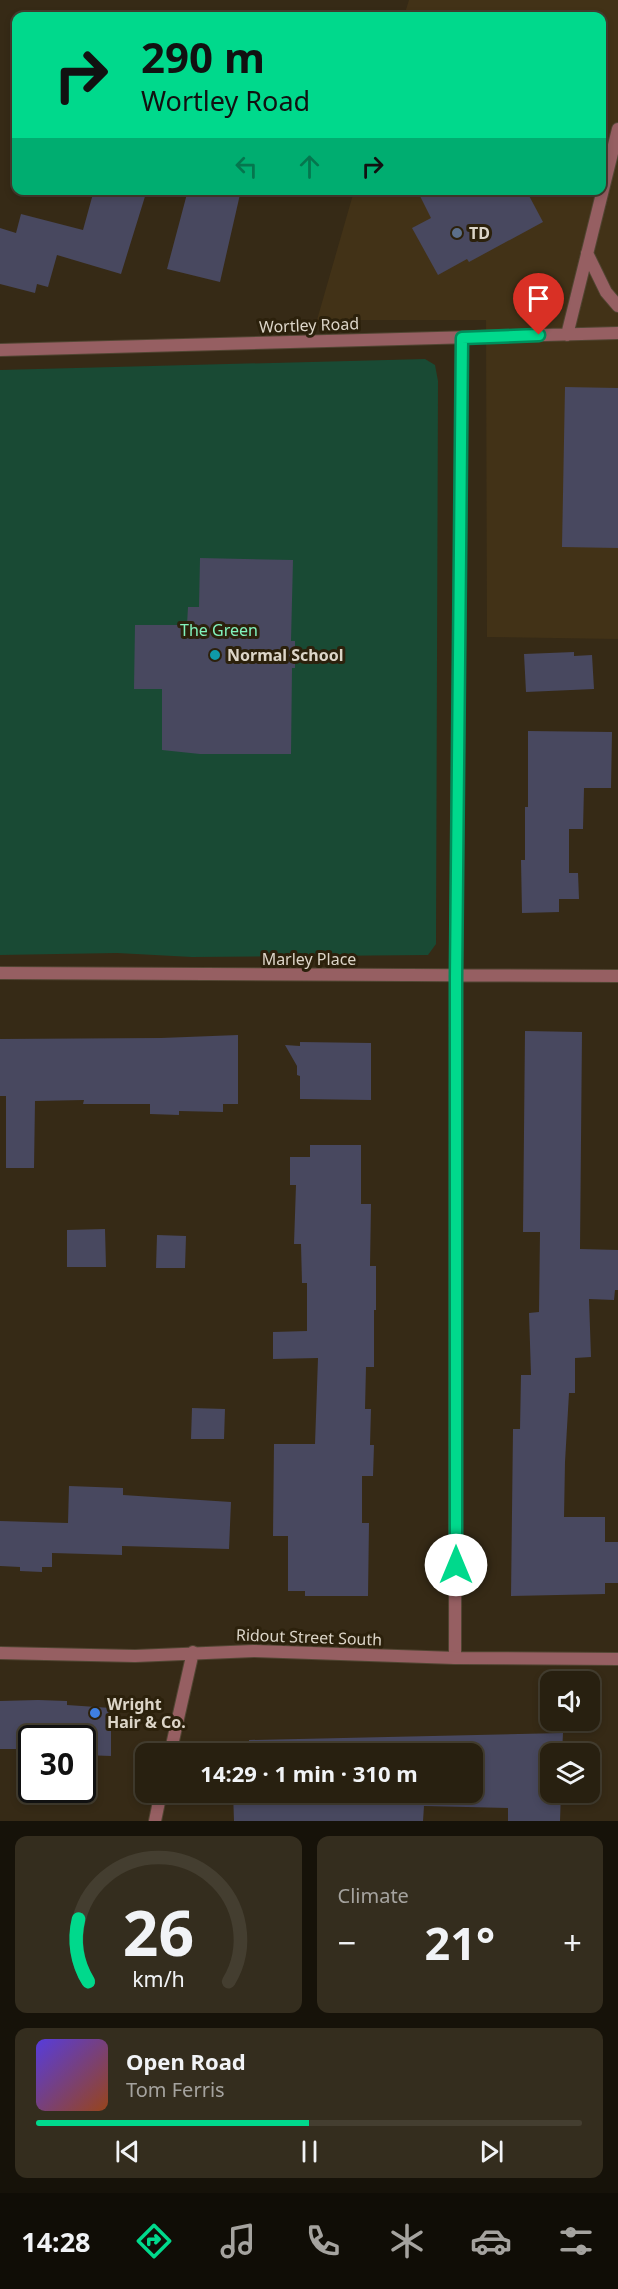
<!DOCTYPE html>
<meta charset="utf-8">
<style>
:root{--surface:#282010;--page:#342d1e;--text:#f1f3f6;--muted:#a5a39f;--line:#443e30;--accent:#00d98c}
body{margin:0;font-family:"Noto Sans",sans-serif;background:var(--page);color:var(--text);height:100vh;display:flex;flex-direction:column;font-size:22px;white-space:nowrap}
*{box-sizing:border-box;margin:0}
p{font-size:20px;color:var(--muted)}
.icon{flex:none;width:33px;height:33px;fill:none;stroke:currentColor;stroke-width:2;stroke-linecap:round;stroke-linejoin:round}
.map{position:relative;height:1821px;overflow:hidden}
.details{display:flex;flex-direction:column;gap:15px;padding:15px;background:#161209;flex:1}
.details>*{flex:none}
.hud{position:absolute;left:12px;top:12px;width:594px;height:183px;border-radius:12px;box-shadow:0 3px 9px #0003,0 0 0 2px var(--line);background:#00d98c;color:#111;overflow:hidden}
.tools{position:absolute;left:540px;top:1671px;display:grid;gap:12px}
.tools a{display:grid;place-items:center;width:60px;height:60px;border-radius:12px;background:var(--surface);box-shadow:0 3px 9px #0003,0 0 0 2px var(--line);font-size:30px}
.speed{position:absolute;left:18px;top:1725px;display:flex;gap:12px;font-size:30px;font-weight:700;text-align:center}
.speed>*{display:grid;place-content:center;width:78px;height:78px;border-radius:50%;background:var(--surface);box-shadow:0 3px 9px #0003,0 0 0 2px var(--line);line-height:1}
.speed .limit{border:3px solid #111;border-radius:9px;background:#fff;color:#111}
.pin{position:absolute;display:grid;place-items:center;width:51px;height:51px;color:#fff;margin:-62px -26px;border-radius:50% 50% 50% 0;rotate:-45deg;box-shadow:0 0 6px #0007}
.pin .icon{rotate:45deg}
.me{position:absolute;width:66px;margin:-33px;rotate:0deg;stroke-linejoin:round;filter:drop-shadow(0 0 4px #0008)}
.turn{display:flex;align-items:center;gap:21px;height:126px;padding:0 30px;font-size:27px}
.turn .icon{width:78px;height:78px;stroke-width:2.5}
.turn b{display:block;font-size:42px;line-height:51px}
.lanes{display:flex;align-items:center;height:57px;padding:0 30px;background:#0003;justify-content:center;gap:30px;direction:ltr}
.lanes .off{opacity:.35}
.big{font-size:45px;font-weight:700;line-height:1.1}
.details .tile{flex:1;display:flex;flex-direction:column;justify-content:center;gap:9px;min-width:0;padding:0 21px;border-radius:12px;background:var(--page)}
.details .dial{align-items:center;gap:0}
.dial svg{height:156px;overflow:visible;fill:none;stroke:var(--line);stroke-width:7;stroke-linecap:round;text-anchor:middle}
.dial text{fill:var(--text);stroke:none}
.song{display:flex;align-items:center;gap:18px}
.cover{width:72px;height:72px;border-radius:9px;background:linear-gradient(135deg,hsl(250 70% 55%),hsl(20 70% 35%))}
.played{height:6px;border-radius:3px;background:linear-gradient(90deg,var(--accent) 50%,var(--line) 50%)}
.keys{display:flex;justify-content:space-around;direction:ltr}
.heat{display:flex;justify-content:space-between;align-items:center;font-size:33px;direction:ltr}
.details .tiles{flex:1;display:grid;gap:15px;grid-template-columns:1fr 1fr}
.tile:last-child{grid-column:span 2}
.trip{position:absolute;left:135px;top:1743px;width:348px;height:60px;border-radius:12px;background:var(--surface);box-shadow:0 3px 9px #0003,0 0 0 2px var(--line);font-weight:700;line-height:60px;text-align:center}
.dock{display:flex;height:96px;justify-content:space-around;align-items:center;background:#100d06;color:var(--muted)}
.dock .icon{width:42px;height:42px}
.dock .current{color:var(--accent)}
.dock b{font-size:27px;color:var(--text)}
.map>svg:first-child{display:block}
.built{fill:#423217}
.green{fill:#194a34}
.building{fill:#48485f}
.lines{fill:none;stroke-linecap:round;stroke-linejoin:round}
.minor-casing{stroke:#514532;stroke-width:14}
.tertiary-casing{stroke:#514532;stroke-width:14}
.minor{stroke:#965f62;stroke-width:12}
.tertiary{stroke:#965f62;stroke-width:12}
.route-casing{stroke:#008d5b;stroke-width:15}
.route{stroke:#00d98c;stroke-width:10}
.service-dot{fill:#5c6f8a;stroke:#2c210c;stroke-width:2}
.culture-dot{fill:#0f9aa8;stroke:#2c210c;stroke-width:2}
.shop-dot{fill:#3f7fe0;stroke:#2c210c;stroke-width:2}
.labels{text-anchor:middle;stroke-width:6;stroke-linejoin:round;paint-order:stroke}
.poi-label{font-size:16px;font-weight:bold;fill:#dcd5c8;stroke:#2c210c;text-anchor:start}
.street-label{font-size:16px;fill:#dcd5c8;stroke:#2c210c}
.park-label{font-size:16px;fill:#82f3bd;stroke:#2c210c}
</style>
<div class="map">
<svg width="618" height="1821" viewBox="0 0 618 1821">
<rect width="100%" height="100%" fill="#362a16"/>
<path class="built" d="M409 0H618V639L487 637 486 320H317L354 191 602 190V16H404Z"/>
<path class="green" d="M425 359 435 365 438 381 436 944 428 955 192 957 117 953 0 955V370Z"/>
<path class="building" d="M94 190H147L121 274 57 255 48 287 37 284 35 293 0 284V228L16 233 21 214 83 230Z
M188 190H241L220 282 167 269Z
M417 190H526L543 222 469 262 467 259 438 275 412 228 431 218Z
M565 387 618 388V548L562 547Z
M200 558 293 560 291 641H295V668H292L291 754H200L162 750V689H134L135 625H187L188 607H199Z
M574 652V656L592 655 594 689 526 692 524 654Z
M528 731 612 732 611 788H584L583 829H569V873H578L579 899H559V912L522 913 521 860H525V807H528Z
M525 1031 582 1032 580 1249 618 1250V1290H615L614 1300 589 1299 591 1357 575 1358V1393H569L565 1462 564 1517H605V1542H618V1583H605V1594L511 1596 513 1429H520L521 1375H531L529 1313 539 1312 540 1232H523Z
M238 1035V1104H223V1112L179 1111V1115L150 1114V1104H83L84 1100 35 1101 34 1168H6V1096H0V1039L161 1038Z
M300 1042 371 1043V1100L300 1099V1076L297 1075V1066L285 1045 300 1046Z
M310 1145H361V1204H371L370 1266H376V1310H374V1367H366L365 1409H371L370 1445H374L373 1476H362V1523H369L368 1596H305V1591H288V1536H273L274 1444H315L318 1358 273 1359V1332L307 1331V1283H302L301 1244H294L296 1185H290V1157H310Z
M105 1229 106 1267H67V1230Z
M157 1235 186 1236 185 1268H156Z
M192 1408 225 1409 224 1439H191Z
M69 1486 123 1488V1495L231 1502 229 1549 122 1546V1555L52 1553V1567H42V1572L20 1571V1567L0 1566V1521L68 1523Z
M38 1700 67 1701V1705L111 1708V1756L84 1755V1738H32V1749H0V1701Z
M563 1733 562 1754H550V1792H561L560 1821H508V1808L424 1806 423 1821H234L233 1792H472V1754H249V1740Z"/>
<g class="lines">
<defs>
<path id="minor" d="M0 973 618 976
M455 1658 456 977 462 338"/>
<path id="tertiary" d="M587 253 606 292 618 306
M567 335 618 129
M0 350 618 333
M0 1653 135 1656 254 1651 455 1658 618 1659
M170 1754 193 1652
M155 1821 161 1792"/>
</defs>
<use href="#minor" class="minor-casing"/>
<use href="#tertiary" class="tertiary-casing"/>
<use href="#minor" class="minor"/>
<use href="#tertiary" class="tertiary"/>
</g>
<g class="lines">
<defs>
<path id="route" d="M456 1565V977L462 338 539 335"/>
</defs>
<use href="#route" class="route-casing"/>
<use href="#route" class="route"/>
</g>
<circle class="service-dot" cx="457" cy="233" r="6"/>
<circle class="culture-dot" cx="215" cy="655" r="6"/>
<circle class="shop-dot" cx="95" cy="1713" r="6"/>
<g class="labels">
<g class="poi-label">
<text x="469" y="239">TD</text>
<text x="227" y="661">Normal School</text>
<text x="107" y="1710">Wright<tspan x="107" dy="18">Hair &amp; Co.</tspan></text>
</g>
<g class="street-label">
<text transform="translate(309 325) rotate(-2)" y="6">Wortley Road</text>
<text x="309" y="965">Marley Place</text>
<text transform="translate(309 1637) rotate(2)" y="6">Ridout Street South</text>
</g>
<g class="park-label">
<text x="219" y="636">The Green</text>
</g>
</g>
</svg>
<div class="tools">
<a><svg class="icon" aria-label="sound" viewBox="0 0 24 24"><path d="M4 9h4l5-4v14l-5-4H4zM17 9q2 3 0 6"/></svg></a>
<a><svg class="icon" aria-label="layers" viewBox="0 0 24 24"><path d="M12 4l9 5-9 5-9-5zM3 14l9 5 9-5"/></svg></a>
</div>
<div class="speed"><div class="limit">30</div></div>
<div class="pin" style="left:539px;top:335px;background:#d93025"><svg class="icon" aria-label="arrive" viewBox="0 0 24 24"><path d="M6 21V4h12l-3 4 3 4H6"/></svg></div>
<svg class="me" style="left:456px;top:1565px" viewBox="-20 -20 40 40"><circle r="19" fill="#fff"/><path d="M0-13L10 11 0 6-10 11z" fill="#00d98c"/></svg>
<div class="trip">14:29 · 1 min · 310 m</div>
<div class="hud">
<div class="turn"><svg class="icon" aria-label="right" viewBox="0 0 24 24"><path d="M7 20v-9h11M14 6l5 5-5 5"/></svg><div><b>290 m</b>Wortley Road</div></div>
<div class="lanes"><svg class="icon off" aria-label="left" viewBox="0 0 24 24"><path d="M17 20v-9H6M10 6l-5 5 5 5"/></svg><svg class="icon off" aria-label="ahead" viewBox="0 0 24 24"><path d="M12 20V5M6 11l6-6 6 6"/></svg><svg class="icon" aria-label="right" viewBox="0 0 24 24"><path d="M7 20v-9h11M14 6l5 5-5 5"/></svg></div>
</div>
</div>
<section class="details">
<div class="tiles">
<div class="tile dial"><svg viewBox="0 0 100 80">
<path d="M14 69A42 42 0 1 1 86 69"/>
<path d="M14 69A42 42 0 0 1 9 37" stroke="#00d98c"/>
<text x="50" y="56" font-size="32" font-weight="700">26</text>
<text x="50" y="72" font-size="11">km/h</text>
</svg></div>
<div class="tile"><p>Climate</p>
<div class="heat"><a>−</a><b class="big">21°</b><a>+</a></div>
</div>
<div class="tile">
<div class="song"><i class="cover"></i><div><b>Open Road</b><p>Tom Ferris</p></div></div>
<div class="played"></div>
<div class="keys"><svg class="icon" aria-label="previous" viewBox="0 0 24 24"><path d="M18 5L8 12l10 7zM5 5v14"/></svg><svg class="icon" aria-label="pause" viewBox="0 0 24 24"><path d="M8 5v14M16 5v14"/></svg><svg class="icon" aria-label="next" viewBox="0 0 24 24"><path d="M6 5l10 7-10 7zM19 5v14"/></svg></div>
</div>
</div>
</section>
<nav class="dock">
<b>14:28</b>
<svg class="icon current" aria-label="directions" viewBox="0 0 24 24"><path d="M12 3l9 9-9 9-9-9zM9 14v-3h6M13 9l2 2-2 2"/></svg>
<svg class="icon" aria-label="music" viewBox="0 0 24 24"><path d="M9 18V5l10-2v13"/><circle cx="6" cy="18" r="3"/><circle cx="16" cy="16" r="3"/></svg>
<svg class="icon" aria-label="phone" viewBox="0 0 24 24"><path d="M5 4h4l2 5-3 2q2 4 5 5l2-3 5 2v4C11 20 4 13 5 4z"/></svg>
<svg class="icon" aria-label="climate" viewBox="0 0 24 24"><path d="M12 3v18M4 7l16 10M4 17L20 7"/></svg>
<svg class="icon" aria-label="car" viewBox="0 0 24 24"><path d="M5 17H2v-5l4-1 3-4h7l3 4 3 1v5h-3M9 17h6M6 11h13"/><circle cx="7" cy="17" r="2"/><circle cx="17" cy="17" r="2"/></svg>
<svg class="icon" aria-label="filters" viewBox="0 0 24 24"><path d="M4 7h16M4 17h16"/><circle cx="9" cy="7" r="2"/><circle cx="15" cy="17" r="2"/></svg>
</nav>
